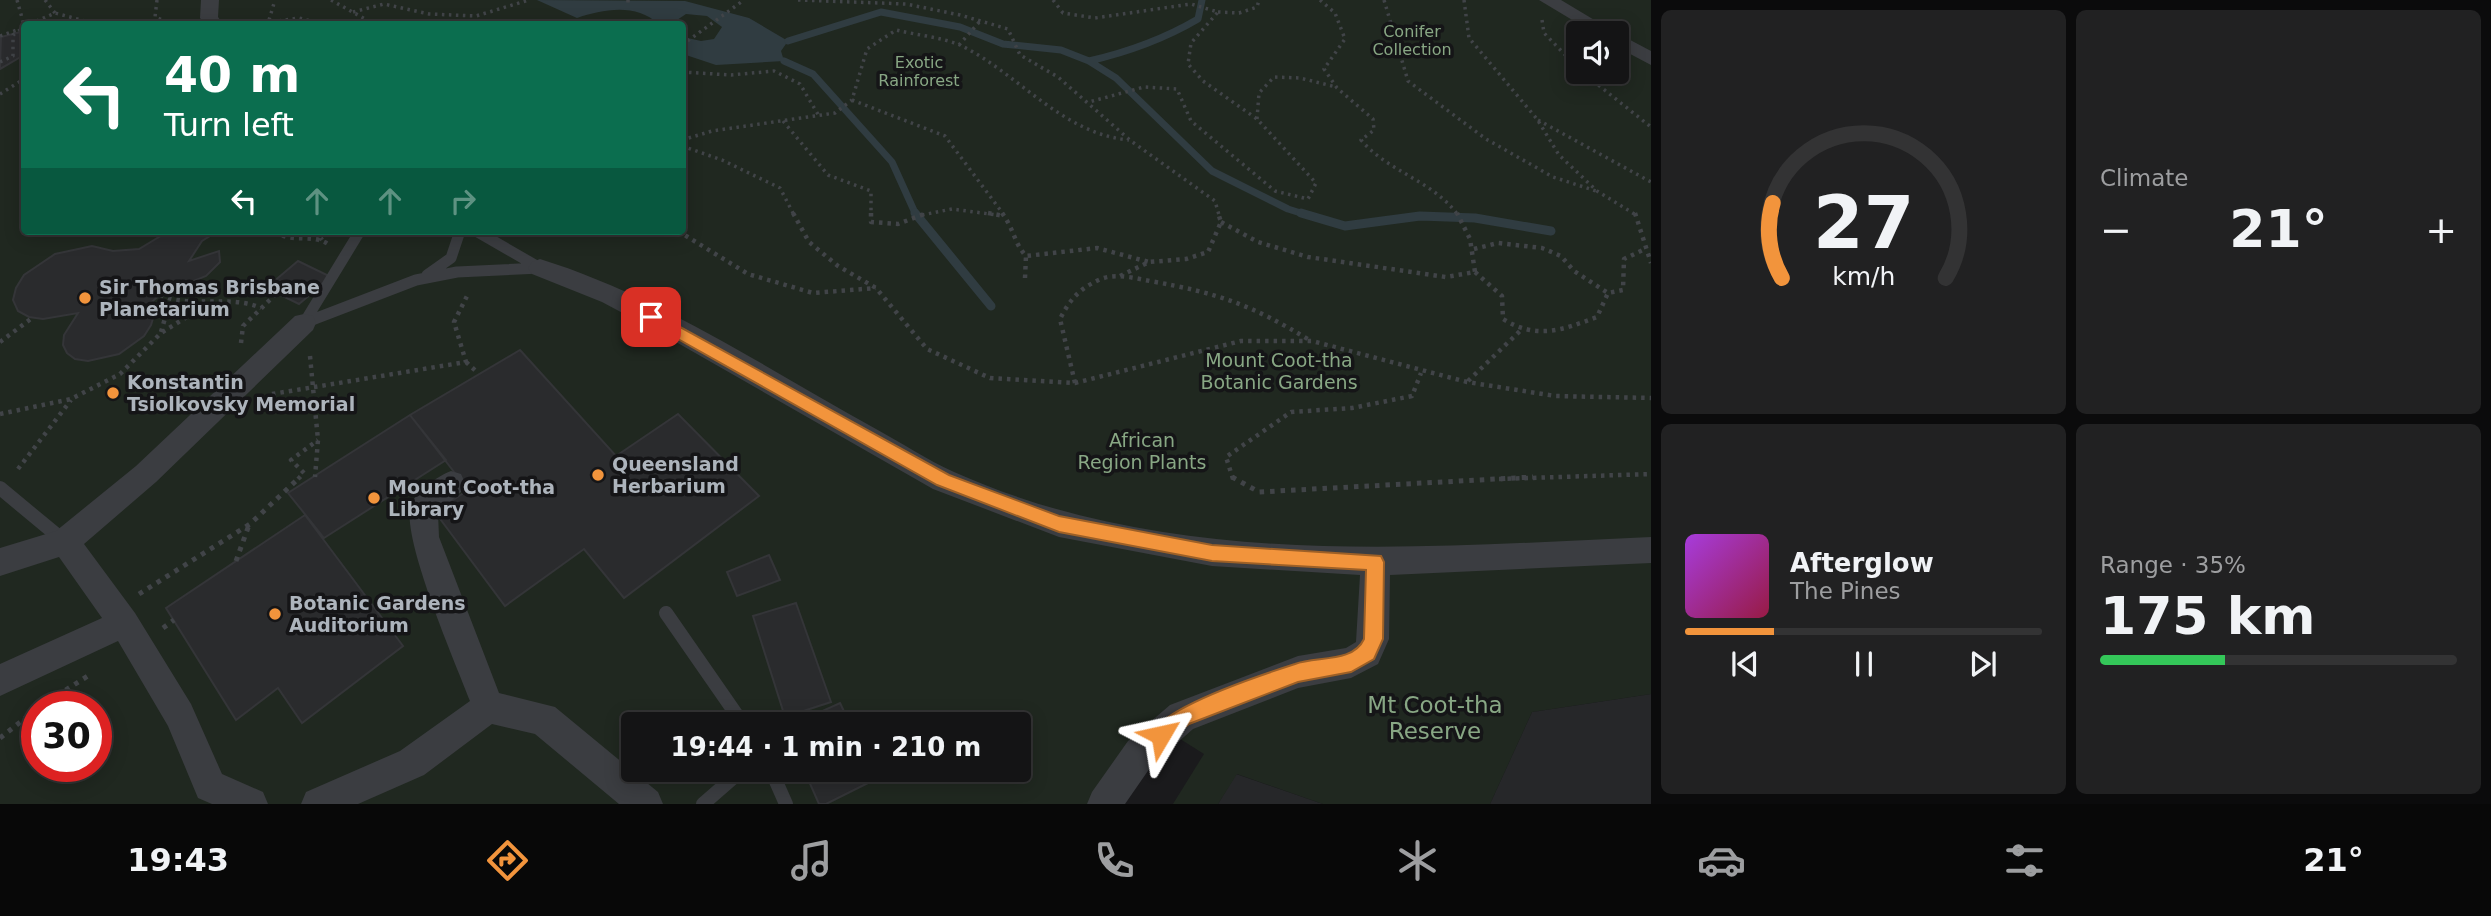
<!DOCTYPE html>
<meta charset="utf-8">
<style>
:root{--surface:#141415;--page:#212122;--text:#f1f3f6;--muted:#9d9ea0;--line:#333334;--accent:#f2943c}
body{margin:0;font-family:"DejaVu Sans",sans-serif;background:var(--page);color:var(--text);height:100vh;display:flex;flex-direction:column;font-size:26px;white-space:nowrap}
*{box-sizing:border-box;margin:0}
p{font-size:23px;color:var(--muted)}
.icon{flex:none;width:38px;height:38px;fill:none;stroke:currentColor;stroke-width:2;stroke-linecap:round;stroke-linejoin:round}
.map{position:relative;flex:1;overflow:hidden}
.panel{display:flex;flex-direction:column;gap:10px;padding:10px;background:#0b0b0c;width:840px}
.panel>*{flex:none}
.banner{position:absolute;left:21px;top:21px;width:665px;height:214px;border-radius:7px;box-shadow:0 4px 18px #0003,0 0 0 2px var(--line);background:#0b6e4f;color:#fff;overflow:hidden}
.fabs{position:absolute;left:1566px;top:21px;display:grid;gap:14px}
.fabs a{display:grid;place-items:center;width:63px;height:63px;border-radius:7px;background:var(--surface);box-shadow:0 4px 18px #0003,0 0 0 2px var(--line);font-size:35px}
.speed{position:absolute;left:21px;top:691px;display:flex;gap:14px;font-size:35px;font-weight:700;text-align:center}
.speed>*{display:grid;place-content:center;width:91px;height:91px;border-radius:50%;background:var(--surface);box-shadow:0 4px 18px #0003,0 0 0 2px var(--line);line-height:1}
.speed .limit{border:10px solid #d22;background:#fff;color:#111}
.pin{position:absolute;display:grid;place-items:center;width:60px;height:60px;color:#fff;margin:-30px;border-radius:14px;box-shadow:0 4px 10px #0006}
.me{position:absolute;width:77px;margin:-38px;rotate:54deg;stroke-linejoin:round;filter:drop-shadow(0 0 5px #0008)}
.turn{display:flex;align-items:center;gap:24px;height:147px;padding:0 28px;font-size:32px}
.turn .icon{width:91px;height:91px;stroke-width:2.5}
.turn b{display:block;font-size:49px;line-height:60px}
.lanes{display:flex;align-items:center;height:66px;padding:0 28px;background:#0003;justify-content:center;gap:35px;direction:ltr}
.lanes .off{opacity:.35}
.big{font-size:52px;font-weight:700;line-height:1.1}
.panel .widget{flex:1;display:flex;flex-direction:column;justify-content:center;gap:10px;min-width:0;padding:0 24px;border-radius:10px;background:var(--page)}
.panel .dial{align-items:center;gap:0}
.dial svg{height:182px;overflow:visible;fill:none;stroke:var(--line);stroke-width:7;stroke-linecap:round;text-anchor:middle}
.dial text{fill:var(--text);stroke:none}
.song{display:flex;align-items:center;gap:21px}
.cover{width:84px;height:84px;border-radius:10px;background:linear-gradient(135deg,hsl(280 70% 55%),hsl(340 70% 35%))}
.played{height:7px;border-radius:4px;background:linear-gradient(90deg,var(--accent) 25%,var(--line) 25%)}
.keys{display:flex;justify-content:space-around;direction:ltr}
.heat{display:flex;justify-content:space-between;align-items:center;font-size:38px;direction:ltr}
.charge{height:10px;border-radius:5px;background:linear-gradient(90deg,#34c759 35%,var(--line) 0)}
.panel .tiles{flex:1;display:grid;gap:10px;grid-template-columns:repeat(2,1fr)}
.trip{position:absolute;left:621px;top:712px;width:410px;height:70px;border-radius:7px;background:var(--surface);box-shadow:0 4px 18px #0003,0 0 0 2px var(--line);font-weight:700;line-height:70px;text-align:center}
.tabs{display:flex;height:112px;justify-content:space-around;align-items:center;background:#080808;color:var(--muted)}
.tabs .icon{width:49px;height:49px}
.tabs .current{color:var(--accent)}
.tabs b{font-size:32px;color:var(--text)}
main{display:flex;flex:1;min-height:0}
.map>svg:first-child{display:block}
.built{fill:#262729}
.green{fill:#202820;fill-rule:evenodd}
.water{fill:#303c41}
.lines{fill:none;stroke-linecap:round;stroke-linejoin:round}
.stream-far1{stroke:#303c41;stroke-width:7}
.stream{stroke:#303c41;stroke-width:9}
.building{fill:#2a2b2d;stroke:#343538;stroke-width:2}
.path-far2{stroke:#414448;stroke-width:3.5;stroke-dasharray:2.5 4.5;stroke-linecap:butt}
.path-far1{stroke:#414448;stroke-width:4.5;stroke-dasharray:3.5 5;stroke-linecap:butt}
.path{stroke:#414448;stroke-width:5;stroke-dasharray:4.5 6;stroke-linecap:butt}
.service-far1{stroke:#3b3d41;stroke-width:11}
.service{stroke:#3b3d41;stroke-width:14}
.minor{fill:#3b3d41;fill-rule:evenodd}
.route{fill:#f2943c;stroke:#9d6027;stroke-width:2}
.poi-dot{fill:#f2943c;stroke:#151517;stroke-width:2.5}
.labels{text-anchor:middle;stroke-width:7;stroke-linejoin:round;paint-order:stroke}
.far-park-label{font-size:16px;fill:#88a784;stroke:#151517}
.poi-label{font-size:19px;font-weight:bold;fill:#adb4bc;stroke:#151517;text-anchor:start}
.park-label{font-size:19px;fill:#88a784;stroke:#151517}
.near-park-label{font-size:23px;fill:#88a784;stroke:#151517}
</style>
<main>
<div class="map">
<svg width="1651" height="804" viewBox="0 0 1651 804">
<rect width="100%" height="100%" fill="#1a1a1c"/>
<path class="built" d="M1651 694V804H1490L1532 712Z
M1236 774 1323 804H1218Z"/>
<path class="green" d="M0 0H1651V694L1532 712 1490 804H1323L1237 774 1218 804H1173L1204 754 1150 720 1093 804H0ZM24 24H682V231H24ZM1578 33H1617V72H1578ZM37 707H96V766H37ZM634 724H1018V770H634Z"/>
<path class="water" d="M537 0 685 1 749 18 788 41 781 51 784 61 716 65 683 54V37L701 41 714 39 722 27 707 16 686 14 671 24H658C637 3 603 9 577 18Z"/>
<g class="lines">
<path class="stream-far1" d="M788 41 881 12 960 27 1003 44 1061 50 1089 61 1116 78 1212 171 1288 209 1307 215
M784 61 813 74 892 162 916 215
M1089 61C1128 52 1164 39 1198 19L1202 0"/>
<path class="stream" d="M915 213 991 306
M1301 213 1345 226 1420 216 1475 218 1551 231"/>
</g>
<path class="building" d="M24 31V55L0 69 1 37Z
M169 231H218L202 241 189 261 219 251 220 262 206 276 184 285H172L148 305 154 315 151 325 144 336 119 354 88 361 75 359 67 353 63 345 64 335 78 313 43 319 29 317 18 311 13 300 16 288 24 275 55 254 92 246 113 251 139 249Z
M298 261 331 277 299 304 266 288Z
M520 350 616 456 678 414 759 496 624 598 584 549 505 606 435 512 468 490 410 415Z
M410 415 446 460 324 538 288 493Z
M305 515 403 646 302 723 278 688 236 720 166 608Z
M769 555 780 580 737 596 727 572Z
M796 603 831 702 785 717 753 616Z
M840 703 850 724H794Z
M804 770H886L888 773 826 804H819Z"/>
<g class="lines">
<path class="path-far2" d="M17 0 24 25
M45 0 55 13
M157 0 155 17 172 24
M331 0 374 24
M628 0V3
M798 0 906 4 960 15 1008 29 1020 55 1058 77 1131 141 1215 201 1219 215
M1053 0 1063 13 1095 18 1191 4 1218 12 1191 43 1188 64 1203 81 1257 119 1316 183 1308 199 1275 191 1191 121 1177 89 1144 87 1089 102
M1320 0 1335 13 1345 39 1324 69 1337 88 1373 119 1374 130 1361 140C1388 172 1432 180 1458 215
M1384 0 1408 81 1486 139 1553 177 1596 191
M1464 0 1469 38 1537 119 1559 155 1597 191 1636 215
M353 12 384 4 429 14 476 16 529 0
M1218 12 1239 13 1257 7 1259 0
M269 20 275 0
M1542 20 1544 33 1578 68
M30 24 55 13 96 24
M258 24 299 18 323 24
M0 36 17 30
M682 45 744 0
M959 45 981 20
M0 62 13 56V35L24 27
M682 72 731 75 774 71 800 84 819 116
M1582 72 1651 127
M0 94 24 79
M852 100 945 136 1004 215
M1257 119 1259 93 1274 77 1300 78 1336 87
M1538 120 1651 182
M783 121 828 175 871 191V215
M682 140 712 131 835 113 852 100 867 49 896 30C916 35 941 37 960 45 1018 73 1062 134 1129 140
M682 146 722 160 780 188 794 215
M922 215 952 209 997 215"/>
<path class="path-far1" d="M793 213 809 242 838 266 876 288 927 349 990 378 1075 383 1241 341H1312L1467 382 1555 396 1651 398
M871 213V222L898 224 927 213
M988 213 1004 216
M1002 213C1014 229 1014 243 1026 256L1097 248 1149 262
M1635 213 1651 263
M1221 222 1258 242 1308 257 1446 277 1475 272 1470 239 1457 213
M275 231C290 244 312 233 328 244
M316 231 322 240
M678 231 748 274 813 293 876 288
M1474 249 1498 243 1542 248 1561 256 1574 271 1608 293 1623 290 1624 259 1645 249
M1475 272 1502 296 1503 319C1537 340 1562 330 1597 317L1608 293
M1120 276 1149 262 1186 259 1208 252 1221 222 1218 213
M1025 278 1026 256
M160 295C193 309 229 294 261 308
M161 332 170 301
M0 342 32 318
M241 343 243 326 277 293
M310 356 318 440 315 477
M466 362 477 372
M1468 381 1520 331
M1075 383 1060 319C1070 299 1080 288 1101 279 1116 273 1134 278 1150 281 1218 293 1252 305 1311 341
M272 394 466 362 454 322 469 292
M0 414 71 399 120 374 161 333 206 305
M18 469 71 400
M298 479 304 473 291 460 318 440
M1233 479 1226 457 1291 412 1352 408 1412 396 1421 373
M1499 479 1651 474"/>
<path class="path" d="M1232 477 1259 492 1533 477
M236 561 249 525
M139 594 250 524 300 477
M163 628 174 620
M39 707 91 674
M0 738 37 709"/>
<path class="service-far1" d="M476 231 540 268
M427 275 451 258 460 231
M304 323 416 280 457 272 540 268
M304 323 360 231"/>
<path class="service" d="M0 488 64 541
M666 613 743 724
M771 770 786 804
M703 804 742 770"/>
<path class="minor" d="M201 0H219L218 17 223 24H205L200 18Z
M1539 0H1561L1616 33H1594Z
M1617 33 1651 51V65L1617 47Z
M540 259C657 295 769 370 876 429 902 443 927 460 954 472 1173 570 1418 547 1651 537V563L1390 575 1389 639 1378 664 1351 678 1298 688 1193 729 1152 765 1125 804H1087L1092 792 1128 741 1170 705 1298 656 1346 648 1356 642 1360 575 1212 566 1059 537 933 489 662 334 602 302 532 274 528 268 532 262Z
M304 314 313 316 316 323 313 330 156 482 84 544 135 613 191 704 222 774 263 792 268 804H212L198 798 168 726 118 641 0 696V664L102 618 59 557 0 576V548L56 531 136 466 295 316Z
M451 471 461 474 465 483 461 492 438 513 439 537 499 693 555 707 658 792 663 804H619L535 734 492 724 424 775 358 804H301L306 792 400 751 470 701C456 664 400 536 411 505 416 491 438 476 451 471Z"/>
</g>
<path class="route" d="M651 311 949 475 1059 516 1212 545 1381 556 1384 562 1383 639 1374 659 1351 672 1298 682 1189 724 1161 745 1154 742 1151 735C1162 707 1264 674 1295 664 1317 656 1353 663 1364 639L1366 570 1212 561 1059 532 937 485 646 321V313Z"/>
<g class="poi-dot">
<circle cx="85" cy="298" r="7"/>
<circle cx="113" cy="393" r="7"/>
<circle cx="598" cy="475" r="7"/>
<circle cx="374" cy="498" r="7"/>
<circle cx="275" cy="614" r="7"/>
</g>
<g class="labels">
<g class="far-park-label">
<text x="1412" y="37">Conifer<tspan x="1412" dy="18">Collection</tspan></text>
<text x="919" y="68">Exotic<tspan x="919" dy="18">Rainforest</tspan></text>
</g>
<g class="poi-label">
<text x="99" y="294">Sir Thomas Brisbane<tspan x="99" dy="22">Planetarium</tspan></text>
<text x="127" y="389">Konstantin<tspan x="127" dy="22">Tsiolkovsky Memorial</tspan></text>
<text x="612" y="471">Queensland<tspan x="612" dy="22">Herbarium</tspan></text>
<text x="388" y="494">Mount Coot-tha<tspan x="388" dy="22">Library</tspan></text>
<text x="289" y="610">Botanic Gardens<tspan x="289" dy="22">Auditorium</tspan></text>
</g>
<g class="park-label">
<text x="1279" y="367">Mount Coot-tha<tspan x="1279" dy="22">Botanic Gardens</tspan></text>
<text x="1142" y="447">African<tspan x="1142" dy="22">Region Plants</tspan></text>
</g>
<g class="near-park-label">
<text x="1435" y="713">Mt Coot-tha<tspan x="1435" dy="26">Reserve</tspan></text>
</g>
</g>
</svg>
<div class="fabs">
<a><svg class="icon" aria-label="sound" viewBox="0 0 24 24"><path d="M4 9h4l5-4v14l-5-4H4zM17 9q2 3 0 6"/></svg></a>
</div>
<div class="speed"><div class="limit">30</div></div>
<div class="pin" style="left:651px;top:317px;background:#d93025"><svg class="icon" aria-label="arrive" viewBox="0 0 24 24"><path d="M6 21V4h12l-3 4 3 4H6"/></svg></div>
<svg class="me" style="left:1161px;top:735px" viewBox="-20 -20 40 40"><path d="M0-17L14 15 0 8-14 15z" fill="#f2943c" stroke="#fff" stroke-width="4"/></svg>
<div class="trip">19:44 · 1 min · 210 m</div>
<div class="banner">
<div class="turn"><svg class="icon" aria-label="left" viewBox="0 0 24 24"><path d="M17 20v-9H6M10 6l-5 5 5 5"/></svg><div><b>40 m</b>Turn left</div></div>
<div class="lanes"><svg class="icon" aria-label="left" viewBox="0 0 24 24"><path d="M17 20v-9H6M10 6l-5 5 5 5"/></svg><svg class="icon off" aria-label="ahead" viewBox="0 0 24 24"><path d="M12 20V5M6 11l6-6 6 6"/></svg><svg class="icon off" aria-label="ahead" viewBox="0 0 24 24"><path d="M12 20V5M6 11l6-6 6 6"/></svg><svg class="icon off" aria-label="right" viewBox="0 0 24 24"><path d="M7 20v-9h11M14 6l5 5-5 5"/></svg></div>
</div>
</div>
<section class="panel">
<div class="tiles">
<div class="widget dial"><svg viewBox="0 0 100 80">
<path d="M14 69A42 42 0 1 1 86 69"/>
<path d="M14 69A42 42 0 0 1 10 36" stroke="#f2943c"/>
<text x="50" y="56" font-size="32" font-weight="700">27</text>
<text x="50" y="72" font-size="11">km/h</text>
</svg></div>
<div class="widget"><p>Climate</p>
<div class="heat"><a>−</a><b class="big">21°</b><a>+</a></div>
</div>
<div class="widget">
<div class="song"><i class="cover"></i><div><b>Afterglow</b><p>The Pines</p></div></div>
<div class="played"></div>
<div class="keys"><svg class="icon" aria-label="previous" viewBox="0 0 24 24"><path d="M18 5L8 12l10 7zM5 5v14"/></svg><svg class="icon" aria-label="pause" viewBox="0 0 24 24"><path d="M8 5v14M16 5v14"/></svg><svg class="icon" aria-label="next" viewBox="0 0 24 24"><path d="M6 5l10 7-10 7zM19 5v14"/></svg></div>
</div>
<div class="widget"><p>Range · 35%</p><b class="big">175 km</b><div class="charge"></div></div>
</div>
</section>
</main>
<nav class="tabs">
<b>19:43</b>
<svg class="icon current" aria-label="directions" viewBox="0 0 24 24"><path d="M12 3l9 9-9 9-9-9zM9 14v-3h6M13 9l2 2-2 2"/></svg>
<svg class="icon" aria-label="music" viewBox="0 0 24 24"><path d="M9 18V5l10-2v13"/><circle cx="6" cy="18" r="3"/><circle cx="16" cy="16" r="3"/></svg>
<svg class="icon" aria-label="phone" viewBox="0 0 24 24"><path d="M5 4h4l2 5-3 2q2 4 5 5l2-3 5 2v4C11 20 4 13 5 4z"/></svg>
<svg class="icon" aria-label="climate" viewBox="0 0 24 24"><path d="M12 3v18M4 7l16 10M4 17L20 7"/></svg>
<svg class="icon" aria-label="car" viewBox="0 0 24 24"><path d="M5 17H2v-5l4-1 3-4h7l3 4 3 1v5h-3M9 17h6M6 11h13"/><circle cx="7" cy="17" r="2"/><circle cx="17" cy="17" r="2"/></svg>
<svg class="icon" aria-label="filters" viewBox="0 0 24 24"><path d="M4 7h16M4 17h16"/><circle cx="9" cy="7" r="2"/><circle cx="15" cy="17" r="2"/></svg>
<b>21°</b>
</nav>
